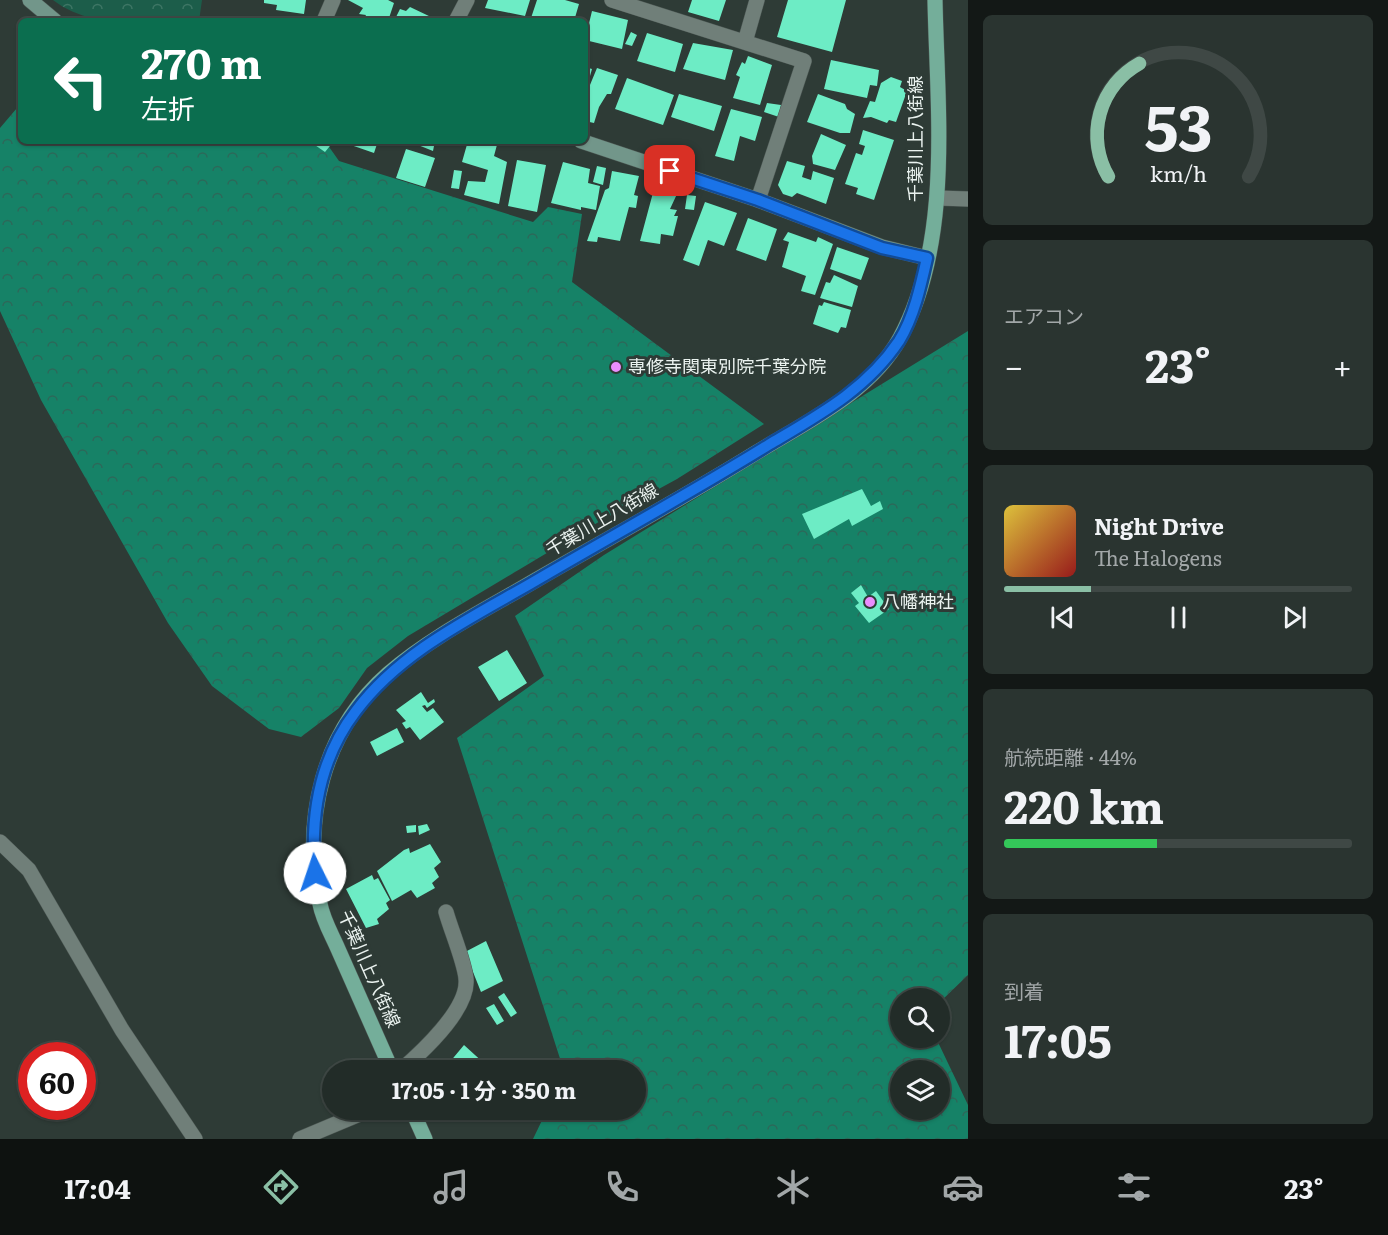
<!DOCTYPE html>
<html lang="ja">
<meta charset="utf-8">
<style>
:root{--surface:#222c28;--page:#2a3430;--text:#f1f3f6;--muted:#a2a7a8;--line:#3f4845;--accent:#8abfa5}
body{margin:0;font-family:Literata,"Noto Sans JP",serif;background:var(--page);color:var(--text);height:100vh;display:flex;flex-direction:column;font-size:22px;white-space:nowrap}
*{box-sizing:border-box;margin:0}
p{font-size:20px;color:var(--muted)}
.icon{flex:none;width:33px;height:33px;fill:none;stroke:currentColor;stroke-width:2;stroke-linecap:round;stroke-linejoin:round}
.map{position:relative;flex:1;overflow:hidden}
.side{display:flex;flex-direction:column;gap:15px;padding:15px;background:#131816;width:420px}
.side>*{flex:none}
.guide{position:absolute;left:18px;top:18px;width:570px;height:126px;border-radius:9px;box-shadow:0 2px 4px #0004,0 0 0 2px var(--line);background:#0b6e4f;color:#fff;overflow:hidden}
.buttons{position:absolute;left:890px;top:988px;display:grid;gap:12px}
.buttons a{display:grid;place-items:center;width:60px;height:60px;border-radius:50%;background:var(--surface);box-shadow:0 2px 4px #0004,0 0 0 2px var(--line);font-size:30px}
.speed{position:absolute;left:18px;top:1042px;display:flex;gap:12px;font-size:30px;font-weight:700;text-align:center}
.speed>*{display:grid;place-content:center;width:78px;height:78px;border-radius:50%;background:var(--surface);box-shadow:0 2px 4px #0004,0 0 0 2px var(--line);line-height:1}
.speed .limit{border:9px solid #d22;background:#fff;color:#111}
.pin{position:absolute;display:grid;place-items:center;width:51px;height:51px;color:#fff;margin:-26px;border-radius:12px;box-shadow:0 3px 9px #0006}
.me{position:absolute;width:66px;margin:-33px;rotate:356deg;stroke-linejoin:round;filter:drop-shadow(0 0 4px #0008)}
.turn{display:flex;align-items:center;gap:21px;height:126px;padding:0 24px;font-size:27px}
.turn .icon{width:78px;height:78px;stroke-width:2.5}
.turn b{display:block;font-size:42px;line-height:51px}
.big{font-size:45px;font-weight:700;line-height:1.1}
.side .widget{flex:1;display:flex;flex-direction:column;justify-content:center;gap:9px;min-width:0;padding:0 21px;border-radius:9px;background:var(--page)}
.side .dial{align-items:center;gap:0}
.dial svg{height:156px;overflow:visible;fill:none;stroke:var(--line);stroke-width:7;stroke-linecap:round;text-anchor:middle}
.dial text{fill:var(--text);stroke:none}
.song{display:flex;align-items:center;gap:18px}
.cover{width:72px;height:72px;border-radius:9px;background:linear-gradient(135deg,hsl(50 70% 55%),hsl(0 70% 35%))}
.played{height:6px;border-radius:3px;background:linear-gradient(90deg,var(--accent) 25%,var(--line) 25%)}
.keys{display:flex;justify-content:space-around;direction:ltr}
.heat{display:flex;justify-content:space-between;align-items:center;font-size:33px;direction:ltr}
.charge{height:9px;border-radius:4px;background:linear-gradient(90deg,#34c759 44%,var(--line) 0)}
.trip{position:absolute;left:322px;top:1060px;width:324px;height:60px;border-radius:30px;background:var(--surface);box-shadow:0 2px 4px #0004,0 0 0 2px var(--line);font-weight:700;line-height:60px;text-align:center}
.tabs{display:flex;height:96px;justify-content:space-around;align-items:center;background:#0e1210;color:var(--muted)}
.tabs .icon{width:42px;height:42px}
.tabs .selected{color:var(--accent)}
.tabs b{font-size:27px;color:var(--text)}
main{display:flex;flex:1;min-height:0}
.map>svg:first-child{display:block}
.forest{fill:url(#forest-crowns);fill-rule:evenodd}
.park{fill:url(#park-crowns)}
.building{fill:#6decc5}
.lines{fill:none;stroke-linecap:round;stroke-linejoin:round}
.street-casing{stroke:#4d5854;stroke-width:16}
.secondary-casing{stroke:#4d5854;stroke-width:16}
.primary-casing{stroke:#4d5854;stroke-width:16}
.street{stroke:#707f79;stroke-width:15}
.secondary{stroke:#72968a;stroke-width:15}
.primary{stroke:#74ae9a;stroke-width:15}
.route-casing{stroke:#114b97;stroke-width:15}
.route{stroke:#1a73e8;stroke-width:10}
.poi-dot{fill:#ea8dfd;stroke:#2e3b36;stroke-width:2}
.labels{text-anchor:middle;stroke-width:6;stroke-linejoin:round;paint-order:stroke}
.street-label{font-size:18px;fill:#eaf2ef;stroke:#2e3b36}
.poi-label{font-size:18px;fill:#eaf2ef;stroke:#2e3b36;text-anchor:start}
</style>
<main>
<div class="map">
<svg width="968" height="1139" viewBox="0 0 968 1139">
<defs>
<pattern id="forest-crowns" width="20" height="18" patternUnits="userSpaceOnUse" patternTransform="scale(1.5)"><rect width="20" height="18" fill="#168267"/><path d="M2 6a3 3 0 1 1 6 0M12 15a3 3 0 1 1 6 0" fill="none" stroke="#2c6859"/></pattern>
<pattern id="park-crowns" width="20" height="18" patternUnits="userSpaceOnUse" patternTransform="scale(1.5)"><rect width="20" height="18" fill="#1c5d4a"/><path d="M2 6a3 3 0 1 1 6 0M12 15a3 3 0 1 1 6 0" fill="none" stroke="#3d7564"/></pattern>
</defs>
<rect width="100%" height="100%" fill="#2e3b36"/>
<path class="forest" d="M17 108H21V141H301L327 144 339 161 533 222 548 207 582 214 572 282 764 424 677 479 602 520 408 636 367 668 339 708 301 737 269 729 212 686 168 623 41 400 0 311V128Z
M968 331V975L939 1003V999H900V1038H936L968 1105V1139H533L547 1110H636V1071H564L457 738 544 676 515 616 604 555ZM900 1071H939V1110H900Z"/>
<path class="park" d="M53 0H202L199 21C151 21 93 31 53 0Z"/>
<path class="building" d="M264 0H306L304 14 276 10 277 5 264 3Z
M348 0H388L394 3 388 21H363L366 15 359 14 363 8Z
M488 0H530L525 16 485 8Z
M537 0H565L579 4 574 21H530Z
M692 0H726L719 21 688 12Z
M788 0H846L832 52 777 37Z
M410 7 431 17 429 21H394L400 9 406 11Z
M592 11 628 20 622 49 585 40Z
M631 32 637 35 632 46 625 44Z
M647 33 683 44 675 72 637 61Z
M693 43 733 50 725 80 683 69Z
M748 56 772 65 760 105 733 98 740 77 736 75 742 62 745 64Z
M831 60 879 70 877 86 870 85 867 98 824 89Z
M585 67 592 69 588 83H585Z
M597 68 618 75 611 94H607L599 107 594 123 585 121V97Z
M891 77 902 81 900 87 907 91 896 122 889 120 887 123 871 117 863 118 870 101 875 102 881 83Z
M627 78 674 95 663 125 615 109Z
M679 94 722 106 714 131 671 117Z
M818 94 845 104 847 109 855 114 850 133H840L807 122Z
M767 103 781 105 779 117 764 112Z
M731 109 762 117 755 141 740 136 734 161 715 156Z
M863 130 894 140 874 200 856 194 858 188 845 184 856 153 862 155 865 146 859 144Z
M821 134 846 145 835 170 813 164 812 156Z
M309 141H334L325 152Z
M349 141H378L374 153 348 144Z
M408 141H435L433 151Z
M468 141H498L494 156 507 162 499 204 464 195 468 181 485 182 488 170 462 162Z
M406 149 435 158 425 187 396 178Z
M517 160 546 165 537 212 508 206Z
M787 161 805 166 802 177 811 180 813 171 834 178 826 204 797 193 792 197 783 194 778 185Z
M563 162 590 169 588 183 600 186 596 210 581 207V210L551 203Z
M597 166 606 168 603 185 593 182Z
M454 170 462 171 459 189 451 188Z
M612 171 639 176 634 195 638 196 636 208 629 207 620 241 598 237 597 242 587 241 605 190 609 188Z
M654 189 677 194 670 209 677 210 674 216H678L673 236 661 234 660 244 640 241Z
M687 195 696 196 694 210 685 209Z
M705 202 737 213 724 246 708 240 699 266 683 260Z
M748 218 777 229 766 261 736 250Z
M788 232 816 242 818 237 833 244 815 295 801 291 806 276 782 267 789 242 783 240Z
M837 247 869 258 861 280 830 269Z
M834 275 858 286 852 307 820 298 826 282 830 283Z
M824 302 851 310 846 328 841 327 838 333 813 324 819 305 822 306Z
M862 489 871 506 880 501 883 509 852 526 849 519 814 539 802 514Z
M861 585 868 597 876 591 889 609 869 623 855 606 859 603 851 593Z
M507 650 527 683 499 701 478 667Z
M421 692 428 703 434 699 435 702 427 708 425 705 422 706 427 712 433 708 444 722 420 740 410 727 406 729 402 723 406 721 396 710Z
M397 728 404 742 377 756 370 742Z
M427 824 430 830 419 835 418 826Z
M416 825V832L407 833 406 826Z
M430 844 441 862 434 868 439 877 432 883 435 888 417 898 411 890 392 901 377 871 404 850 409 848 410 853Z
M372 875 374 880 378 878 390 900 386 903 389 909 377 919 379 924 366 928 346 889Z
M486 941 503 981 481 992 465 952Z
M504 993 517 1013 511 1017 498 997Z
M494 1004 504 1021 497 1025 486 1008Z
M464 1045 486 1065 481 1071H458L449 1063Z"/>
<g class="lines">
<defs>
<path id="street" d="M612 0 804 61 758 200
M324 21 333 0
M456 21 467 0
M745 42 757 0
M938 198 968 199
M0 842 29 870 122 1030 195 1139
M400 1071C421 1053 469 1009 466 979 465 963 451 930 446 912
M300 1139 369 1110"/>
<path id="secondary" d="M30 0 55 21
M581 141 758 200 882 247 927 258"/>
<path id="primary" d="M392 1071C374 1031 356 990 338 949 332 935 323 920 320 904 302 820 322 732 388 674 432 636 487 609 536 580 609 538 683 498 754 454 806 422 870 393 900 338 953 240 937 107 935 0
M412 1110 425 1139"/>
</defs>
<use href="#street" class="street-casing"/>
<use href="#secondary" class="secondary-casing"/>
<use href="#primary" class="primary-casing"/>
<use href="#street" class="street"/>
<use href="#secondary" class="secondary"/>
<use href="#primary" class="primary"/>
</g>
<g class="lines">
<defs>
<path id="route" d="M315 873C310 815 320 758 356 711 399 653 469 619 530 584 610 537 691 493 770 444 819 415 867 389 899 341 914 317 921 285 927 258L882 248 758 200 670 171"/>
</defs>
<use href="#route" class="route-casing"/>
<use href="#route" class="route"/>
</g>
<g class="poi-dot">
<circle cx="616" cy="367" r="6"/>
<circle cx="870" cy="602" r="6"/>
</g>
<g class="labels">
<g class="street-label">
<text transform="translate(916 139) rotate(-90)" y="6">千葉川上八街線</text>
<text transform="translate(602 520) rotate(-30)" y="6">千葉川上八街線</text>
<text transform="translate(369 969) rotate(66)" y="6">千葉川上八街線</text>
</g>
<g class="poi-label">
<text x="628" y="373">専修寺関東別院千葉分院</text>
<text x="882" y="608">八幡神社</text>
</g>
</g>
</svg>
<div class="buttons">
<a><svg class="icon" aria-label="search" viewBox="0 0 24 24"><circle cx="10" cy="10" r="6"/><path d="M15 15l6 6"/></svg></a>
<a><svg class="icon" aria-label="layers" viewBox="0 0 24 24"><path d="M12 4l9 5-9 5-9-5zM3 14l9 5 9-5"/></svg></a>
</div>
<div class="speed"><div class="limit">60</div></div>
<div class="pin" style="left:670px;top:171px;background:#d93025"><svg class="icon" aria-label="arrive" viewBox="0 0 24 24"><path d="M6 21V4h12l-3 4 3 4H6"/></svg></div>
<svg class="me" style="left:315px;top:873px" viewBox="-20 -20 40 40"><circle r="19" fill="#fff"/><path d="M0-13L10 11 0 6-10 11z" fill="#1a73e8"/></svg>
<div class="trip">17:05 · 1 分 · 350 m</div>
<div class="guide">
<div class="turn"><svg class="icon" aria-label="left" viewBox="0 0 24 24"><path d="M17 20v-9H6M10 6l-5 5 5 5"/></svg><div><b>270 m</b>左折</div></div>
</div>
</div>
<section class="side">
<div class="widget dial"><svg viewBox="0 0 100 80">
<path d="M14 69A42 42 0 1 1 86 69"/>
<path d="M14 69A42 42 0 0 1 30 11" stroke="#8abfa5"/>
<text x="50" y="56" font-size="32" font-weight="700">53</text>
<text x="50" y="72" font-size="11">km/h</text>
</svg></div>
<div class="widget"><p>エアコン</p>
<div class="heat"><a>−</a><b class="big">23°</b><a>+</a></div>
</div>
<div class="widget">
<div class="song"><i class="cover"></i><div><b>Night Drive</b><p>The Halogens</p></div></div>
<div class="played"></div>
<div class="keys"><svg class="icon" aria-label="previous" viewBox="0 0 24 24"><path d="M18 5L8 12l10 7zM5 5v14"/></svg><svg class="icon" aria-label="pause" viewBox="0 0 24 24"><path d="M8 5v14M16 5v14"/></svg><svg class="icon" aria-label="next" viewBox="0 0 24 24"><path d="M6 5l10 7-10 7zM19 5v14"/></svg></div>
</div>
<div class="widget"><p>航続距離 · 44%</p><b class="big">220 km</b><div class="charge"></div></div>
<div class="widget"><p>到着</p><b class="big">17:05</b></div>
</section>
</main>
<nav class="tabs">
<b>17:04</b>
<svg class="icon selected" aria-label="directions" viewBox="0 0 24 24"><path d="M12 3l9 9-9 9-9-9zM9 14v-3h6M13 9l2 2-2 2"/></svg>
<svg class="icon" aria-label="music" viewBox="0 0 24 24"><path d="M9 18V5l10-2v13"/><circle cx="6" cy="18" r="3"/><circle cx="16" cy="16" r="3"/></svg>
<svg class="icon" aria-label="phone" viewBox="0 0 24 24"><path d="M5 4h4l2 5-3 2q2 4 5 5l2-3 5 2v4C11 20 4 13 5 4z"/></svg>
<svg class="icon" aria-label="climate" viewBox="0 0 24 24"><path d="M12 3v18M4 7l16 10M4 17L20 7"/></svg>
<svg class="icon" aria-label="car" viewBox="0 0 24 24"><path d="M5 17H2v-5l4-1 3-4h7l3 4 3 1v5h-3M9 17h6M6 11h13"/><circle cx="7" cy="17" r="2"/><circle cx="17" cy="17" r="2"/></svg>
<svg class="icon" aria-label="filters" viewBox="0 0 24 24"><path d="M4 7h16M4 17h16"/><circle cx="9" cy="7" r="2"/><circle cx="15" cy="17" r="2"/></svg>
<b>23°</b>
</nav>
